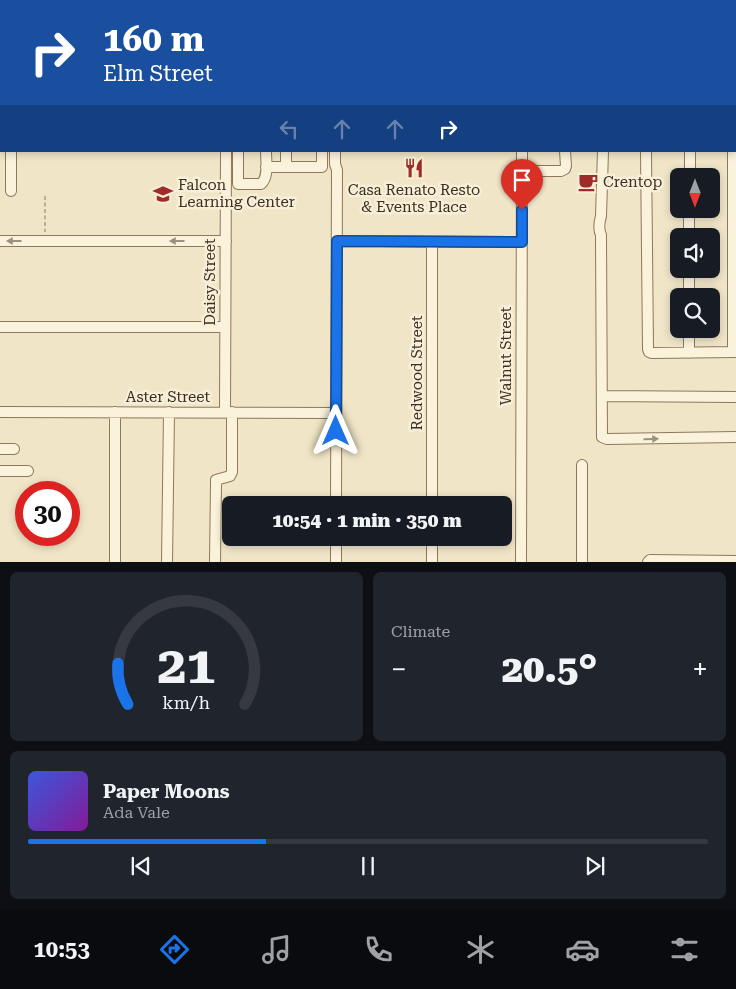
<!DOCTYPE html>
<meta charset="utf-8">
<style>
:root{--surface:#171b24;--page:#20242c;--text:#f1f3f6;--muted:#9ea1a6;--line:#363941;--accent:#1a73e8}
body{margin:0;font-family:"Roboto Serif",serif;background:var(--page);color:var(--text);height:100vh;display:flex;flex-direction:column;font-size:19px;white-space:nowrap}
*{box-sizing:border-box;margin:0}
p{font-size:16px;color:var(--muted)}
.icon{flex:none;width:28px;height:28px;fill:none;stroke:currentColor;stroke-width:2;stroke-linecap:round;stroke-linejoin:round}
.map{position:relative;height:562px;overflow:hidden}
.details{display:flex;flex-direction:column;gap:10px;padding:10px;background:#0d0f14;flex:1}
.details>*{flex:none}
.hud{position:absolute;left:0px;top:0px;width:736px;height:152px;box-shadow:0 2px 8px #0003;background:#1a4fa0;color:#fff;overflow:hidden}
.needle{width:32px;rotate:180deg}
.tools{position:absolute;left:670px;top:168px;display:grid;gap:10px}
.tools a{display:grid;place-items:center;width:50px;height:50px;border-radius:8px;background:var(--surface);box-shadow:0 2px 8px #0003;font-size:25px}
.speed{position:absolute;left:15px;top:481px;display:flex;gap:10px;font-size:25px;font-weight:700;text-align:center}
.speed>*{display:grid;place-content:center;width:65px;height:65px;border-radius:50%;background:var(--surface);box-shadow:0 2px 8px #0003;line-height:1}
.speed .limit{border:8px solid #d22;background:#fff;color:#111}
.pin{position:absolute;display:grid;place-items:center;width:42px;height:42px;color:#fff;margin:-51px -21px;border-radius:50% 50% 50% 0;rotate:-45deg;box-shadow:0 0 5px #0007}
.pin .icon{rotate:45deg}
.me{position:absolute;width:55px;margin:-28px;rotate:0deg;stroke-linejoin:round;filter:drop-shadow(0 0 4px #0008)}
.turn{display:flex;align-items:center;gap:18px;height:105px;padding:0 20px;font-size:22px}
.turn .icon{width:65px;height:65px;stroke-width:2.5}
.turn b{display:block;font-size:35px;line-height:42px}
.lanes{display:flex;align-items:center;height:48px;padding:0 20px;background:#0003;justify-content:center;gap:25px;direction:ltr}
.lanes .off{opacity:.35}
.big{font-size:38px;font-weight:800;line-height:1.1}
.details .tile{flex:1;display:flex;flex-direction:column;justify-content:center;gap:8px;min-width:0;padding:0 18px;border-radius:8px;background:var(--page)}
.details .dial{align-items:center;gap:0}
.dial svg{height:130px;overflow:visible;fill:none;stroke:var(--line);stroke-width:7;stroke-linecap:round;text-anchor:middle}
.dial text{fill:var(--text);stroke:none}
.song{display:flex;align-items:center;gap:15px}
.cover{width:60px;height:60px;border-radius:8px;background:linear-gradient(135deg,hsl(230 70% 55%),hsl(290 70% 35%))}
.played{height:5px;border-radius:2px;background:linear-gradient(90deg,var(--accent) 35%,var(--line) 35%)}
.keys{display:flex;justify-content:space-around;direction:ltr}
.heat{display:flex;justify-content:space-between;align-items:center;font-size:28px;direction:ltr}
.details .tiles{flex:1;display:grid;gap:10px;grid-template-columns:1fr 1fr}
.tile:last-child{grid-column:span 2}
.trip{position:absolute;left:222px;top:496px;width:290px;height:50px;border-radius:8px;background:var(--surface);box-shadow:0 2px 8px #0003;font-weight:800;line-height:50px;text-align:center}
.tab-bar{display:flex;height:80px;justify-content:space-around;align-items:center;background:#090b0e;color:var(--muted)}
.tab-bar .icon{width:35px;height:35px}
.tab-bar .selected{color:var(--accent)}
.tab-bar b{font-size:22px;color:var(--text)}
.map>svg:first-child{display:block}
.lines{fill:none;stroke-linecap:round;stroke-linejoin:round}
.minor-casing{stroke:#8d785c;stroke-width:12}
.path{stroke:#8d785c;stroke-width:1;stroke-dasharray:4 2.5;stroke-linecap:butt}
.minor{stroke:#faf2db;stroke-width:10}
.oneway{fill:#9c907e}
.route-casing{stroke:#114b97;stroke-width:12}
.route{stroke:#1a73e8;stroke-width:9}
.labels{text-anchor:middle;stroke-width:5;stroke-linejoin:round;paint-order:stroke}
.poi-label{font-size:15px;fill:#3d2f20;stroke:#f7efd8;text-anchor:start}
.street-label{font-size:15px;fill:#3d2f20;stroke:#f7efd8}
</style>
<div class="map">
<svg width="736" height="562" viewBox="0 0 736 562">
<rect width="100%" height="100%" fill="#f0e5c7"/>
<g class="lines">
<defs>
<path id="minor" d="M100 0V1
M194 0V1
M230 0V1
M523 0V1
M605 0V1
M659 0V1
M136 1 137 0
M262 1V0
M339 1V0
M433 1V0
M711 1V0
M0 12H1
M0 29H1
M735 101H736
M0 138H1
M238 151V184H261C269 177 266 161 266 151
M335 151V164L337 170 336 505
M603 151 601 216C599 223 598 229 601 235L602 437 607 439 736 437
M646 151 648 349 649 352 652 353 736 352
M266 167H322V151
M286 167V151
M522 171H561L565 169 566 166 565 151
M690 176V151
M11 191V151
M689 236V209
M0 241H226
M337 241 522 242
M432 242V505
M689 296V269
M0 327H225
M733 352V151
M689 353V329
M602 396 736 397
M0 412 336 413
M225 412 226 151
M0 449H14
M0 471H28
M432 538V562
M115 562V412
M167 562 169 412
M215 562 216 483V480L230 476 232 472V412
M336 562V538
M521 562 522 151
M582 562V465
M648 562 650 560 736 561"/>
</defs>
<use href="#minor" class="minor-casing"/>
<path class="path" d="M45 196V232"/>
<use href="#minor" class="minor"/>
</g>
<defs><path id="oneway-solid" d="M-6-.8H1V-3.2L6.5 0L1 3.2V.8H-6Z" transform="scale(1.25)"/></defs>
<g class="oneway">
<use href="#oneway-solid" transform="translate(14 241) rotate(-180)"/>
<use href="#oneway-solid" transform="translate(177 241) rotate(-180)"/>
<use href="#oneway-solid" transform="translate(651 439) rotate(-1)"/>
</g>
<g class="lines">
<defs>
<path id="route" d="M336 431 337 241 522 242V210"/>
</defs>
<use href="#route" class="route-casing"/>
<use href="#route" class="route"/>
</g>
<defs>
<symbol id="restaurant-bare" viewBox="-9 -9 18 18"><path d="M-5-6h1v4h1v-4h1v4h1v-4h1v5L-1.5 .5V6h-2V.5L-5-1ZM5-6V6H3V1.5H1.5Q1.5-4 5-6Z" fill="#9e2d2a" stroke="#f7efd8" stroke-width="2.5" paint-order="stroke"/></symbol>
<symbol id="cafe-bare" viewBox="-9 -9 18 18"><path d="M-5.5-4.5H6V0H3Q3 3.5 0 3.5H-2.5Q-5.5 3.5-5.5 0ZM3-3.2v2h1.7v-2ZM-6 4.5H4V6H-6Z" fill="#9e2d2a" stroke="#f7efd8" stroke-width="2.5" paint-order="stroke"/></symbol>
<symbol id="school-bare" viewBox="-9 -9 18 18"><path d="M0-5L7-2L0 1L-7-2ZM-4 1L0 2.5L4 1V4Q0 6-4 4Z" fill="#9e2d2a" stroke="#f7efd8" stroke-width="2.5" paint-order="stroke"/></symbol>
</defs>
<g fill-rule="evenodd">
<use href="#restaurant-bare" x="400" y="154" width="28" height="28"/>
<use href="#cafe-bare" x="574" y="168" width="28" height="28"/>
<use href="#school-bare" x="149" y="180" width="28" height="28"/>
</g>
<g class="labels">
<g class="poi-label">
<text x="603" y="187">Crentop</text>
<text x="178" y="190">Falcon<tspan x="178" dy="17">Learning Center</tspan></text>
<text x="414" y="195" text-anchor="middle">Casa Renato Resto<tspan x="414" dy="17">&amp; Events Place</tspan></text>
</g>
<g class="street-label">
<text transform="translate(210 282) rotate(-90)" y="5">Daisy Street</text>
<text transform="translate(506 356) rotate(-90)" y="5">Walnut Street</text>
<text transform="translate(417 373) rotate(-90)" y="5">Redwood Street</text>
<text x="168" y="402">Aster Street</text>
</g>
</g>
</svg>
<div class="tools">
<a><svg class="needle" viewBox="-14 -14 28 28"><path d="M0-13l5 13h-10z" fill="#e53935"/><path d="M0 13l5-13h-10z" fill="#9ea1a6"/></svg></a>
<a><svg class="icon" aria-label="sound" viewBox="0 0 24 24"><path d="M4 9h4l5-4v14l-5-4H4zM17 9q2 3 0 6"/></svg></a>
<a><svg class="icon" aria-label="search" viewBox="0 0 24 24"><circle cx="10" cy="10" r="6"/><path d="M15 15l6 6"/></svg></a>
</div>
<div class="speed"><div class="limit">30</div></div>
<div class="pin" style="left:522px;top:210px;background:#d93025"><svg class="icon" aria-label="arrive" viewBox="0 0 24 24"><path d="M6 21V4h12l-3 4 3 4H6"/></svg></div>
<svg class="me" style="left:336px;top:431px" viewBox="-20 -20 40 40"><path d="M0-17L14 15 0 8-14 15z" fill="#1a73e8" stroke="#fff" stroke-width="4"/></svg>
<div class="trip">10:54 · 1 min · 350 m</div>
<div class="hud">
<div class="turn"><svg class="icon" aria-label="right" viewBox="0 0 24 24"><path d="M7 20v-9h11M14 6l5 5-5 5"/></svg><div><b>160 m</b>Elm Street</div></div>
<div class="lanes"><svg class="icon off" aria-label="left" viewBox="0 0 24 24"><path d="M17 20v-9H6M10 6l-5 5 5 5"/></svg><svg class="icon off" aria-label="ahead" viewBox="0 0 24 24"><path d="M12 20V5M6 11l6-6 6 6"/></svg><svg class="icon off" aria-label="ahead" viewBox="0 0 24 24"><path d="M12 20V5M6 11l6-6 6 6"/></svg><svg class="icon" aria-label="right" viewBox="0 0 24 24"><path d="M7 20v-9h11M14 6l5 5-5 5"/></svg></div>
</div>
</div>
<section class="details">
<div class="tiles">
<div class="tile dial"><svg viewBox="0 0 100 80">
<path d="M14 69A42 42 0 1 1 86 69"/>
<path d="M14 69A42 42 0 0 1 8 44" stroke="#1a73e8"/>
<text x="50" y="56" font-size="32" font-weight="700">21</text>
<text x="50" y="72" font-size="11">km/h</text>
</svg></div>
<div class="tile"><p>Climate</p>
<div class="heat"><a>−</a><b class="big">20.5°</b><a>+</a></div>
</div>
<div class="tile">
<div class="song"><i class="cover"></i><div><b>Paper Moons</b><p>Ada Vale</p></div></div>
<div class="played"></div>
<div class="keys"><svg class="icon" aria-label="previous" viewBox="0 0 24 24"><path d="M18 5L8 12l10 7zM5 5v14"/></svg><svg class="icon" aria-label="pause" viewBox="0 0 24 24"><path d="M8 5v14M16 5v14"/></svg><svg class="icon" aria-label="next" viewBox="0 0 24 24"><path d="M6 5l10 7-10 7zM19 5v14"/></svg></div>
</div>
</div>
</section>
<nav class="tab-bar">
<b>10:53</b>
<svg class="icon selected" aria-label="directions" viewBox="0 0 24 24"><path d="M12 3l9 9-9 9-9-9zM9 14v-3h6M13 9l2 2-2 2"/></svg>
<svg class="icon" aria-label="music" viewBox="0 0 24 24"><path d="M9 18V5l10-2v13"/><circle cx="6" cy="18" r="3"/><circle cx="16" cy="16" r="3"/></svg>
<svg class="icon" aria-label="phone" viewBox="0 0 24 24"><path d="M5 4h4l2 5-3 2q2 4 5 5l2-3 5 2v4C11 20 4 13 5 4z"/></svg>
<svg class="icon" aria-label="climate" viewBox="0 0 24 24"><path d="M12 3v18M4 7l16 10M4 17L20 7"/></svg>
<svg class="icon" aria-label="car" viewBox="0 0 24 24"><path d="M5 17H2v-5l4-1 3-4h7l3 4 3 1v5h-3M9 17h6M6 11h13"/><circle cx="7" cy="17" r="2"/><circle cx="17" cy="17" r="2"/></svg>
<svg class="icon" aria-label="filters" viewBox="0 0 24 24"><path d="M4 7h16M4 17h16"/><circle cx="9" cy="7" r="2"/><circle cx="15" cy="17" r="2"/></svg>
</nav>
